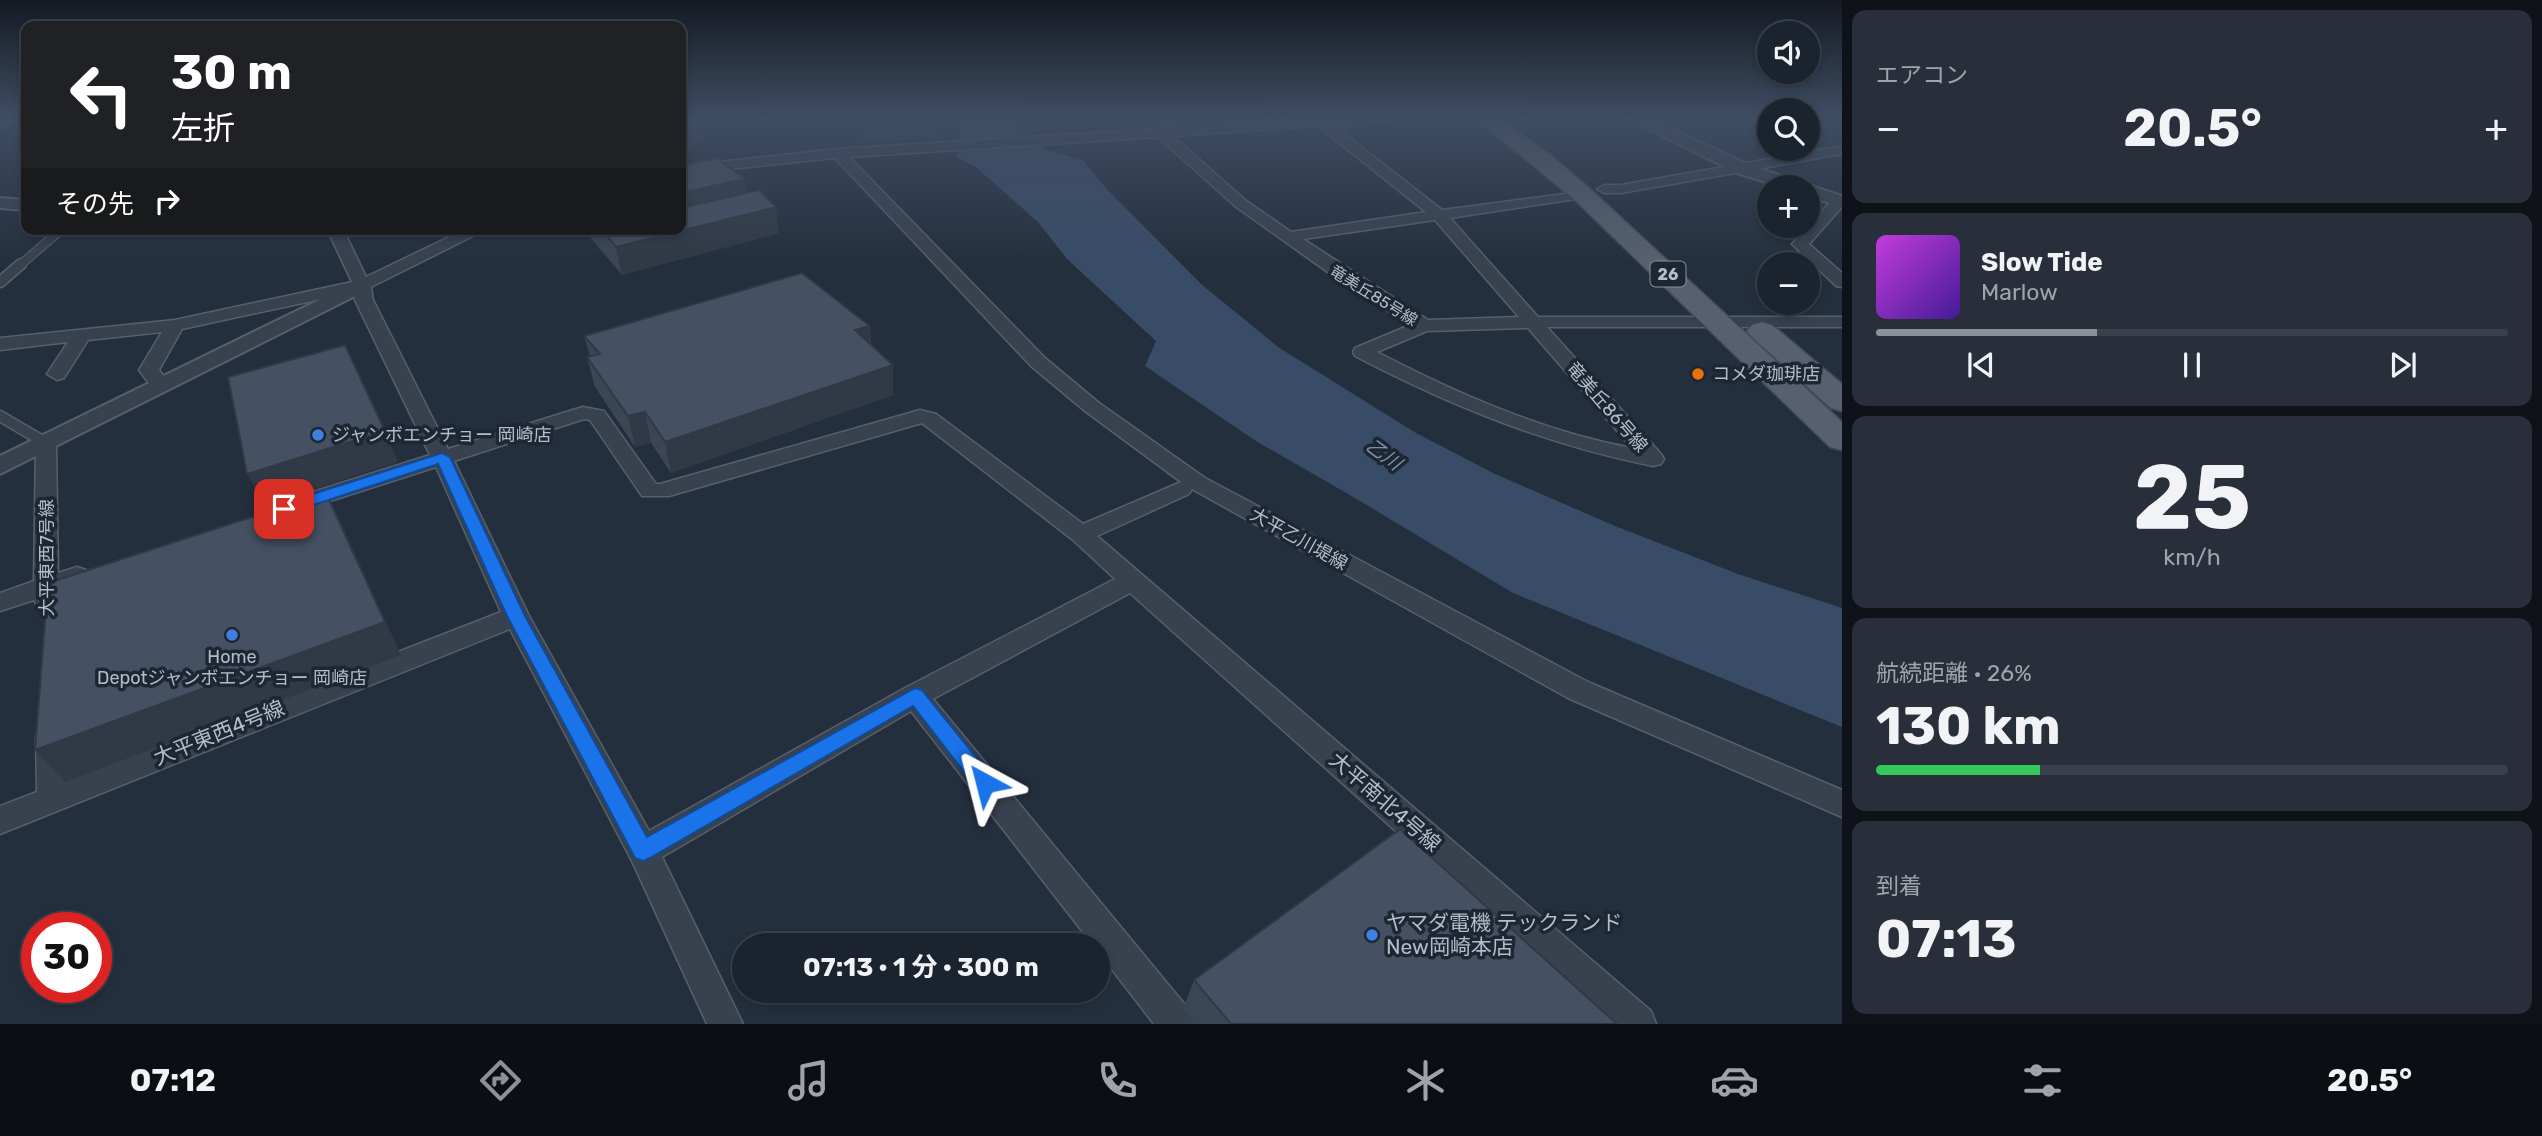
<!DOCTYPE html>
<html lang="ja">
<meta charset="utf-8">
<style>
:root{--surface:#1b232e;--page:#282f3a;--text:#f1f3f6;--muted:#a0a4aa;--line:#39404a;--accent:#8c9099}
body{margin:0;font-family:Rubik,"Noto Sans JP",sans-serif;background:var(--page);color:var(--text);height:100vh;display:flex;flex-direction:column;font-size:26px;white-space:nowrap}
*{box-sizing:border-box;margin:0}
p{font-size:23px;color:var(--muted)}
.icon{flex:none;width:38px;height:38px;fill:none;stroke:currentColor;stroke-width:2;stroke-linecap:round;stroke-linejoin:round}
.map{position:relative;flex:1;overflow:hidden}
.panel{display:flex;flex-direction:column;gap:10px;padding:10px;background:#0f1319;width:700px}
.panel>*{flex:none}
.hud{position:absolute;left:21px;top:21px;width:665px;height:214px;border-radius:14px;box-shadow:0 4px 10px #0003,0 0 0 2px var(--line);background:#202124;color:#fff;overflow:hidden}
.buttons{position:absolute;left:1757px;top:21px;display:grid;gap:14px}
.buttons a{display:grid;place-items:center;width:63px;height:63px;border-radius:50%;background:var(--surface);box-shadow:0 4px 10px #0003,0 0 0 2px var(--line);font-size:35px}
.speed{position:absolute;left:21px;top:912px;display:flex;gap:14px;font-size:35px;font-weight:700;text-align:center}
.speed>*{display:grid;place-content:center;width:91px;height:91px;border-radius:50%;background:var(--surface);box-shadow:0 4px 10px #0003,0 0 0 2px var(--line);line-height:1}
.speed .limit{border:10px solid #d22;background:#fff;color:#111}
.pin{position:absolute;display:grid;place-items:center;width:60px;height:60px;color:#fff;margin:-30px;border-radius:14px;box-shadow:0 4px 10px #0006}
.me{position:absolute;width:77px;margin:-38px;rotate:322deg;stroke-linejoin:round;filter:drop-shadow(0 0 5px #0008)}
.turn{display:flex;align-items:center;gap:24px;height:147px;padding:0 35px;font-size:32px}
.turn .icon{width:91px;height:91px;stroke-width:2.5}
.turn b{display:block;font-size:49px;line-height:60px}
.then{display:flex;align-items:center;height:66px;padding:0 35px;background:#0003;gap:14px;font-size:26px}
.big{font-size:52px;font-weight:700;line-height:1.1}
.panel .widget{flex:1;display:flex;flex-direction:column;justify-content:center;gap:10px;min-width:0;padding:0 24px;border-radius:14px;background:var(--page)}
.panel .dial{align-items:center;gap:0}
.dial b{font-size:91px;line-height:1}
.song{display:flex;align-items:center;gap:21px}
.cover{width:84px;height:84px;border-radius:10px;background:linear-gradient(135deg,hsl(290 70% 55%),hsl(260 70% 35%))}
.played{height:7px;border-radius:4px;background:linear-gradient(90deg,var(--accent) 35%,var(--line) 35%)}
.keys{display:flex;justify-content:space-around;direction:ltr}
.heat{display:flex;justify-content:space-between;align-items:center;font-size:38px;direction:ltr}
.charge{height:10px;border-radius:5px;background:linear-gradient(90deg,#34c759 26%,var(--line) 0)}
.trip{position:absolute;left:732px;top:933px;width:378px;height:70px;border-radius:35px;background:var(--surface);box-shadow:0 4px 10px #0003,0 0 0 2px var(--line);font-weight:700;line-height:70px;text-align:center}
.tab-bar{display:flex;height:112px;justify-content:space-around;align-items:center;background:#0b0e12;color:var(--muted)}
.tab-bar .icon{width:49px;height:49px}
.tab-bar .current{color:var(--accent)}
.tab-bar b{font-size:32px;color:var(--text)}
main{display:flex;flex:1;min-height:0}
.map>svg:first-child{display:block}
.green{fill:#263c3f}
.water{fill:#394c67}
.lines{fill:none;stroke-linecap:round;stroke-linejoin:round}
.service-far1-casing{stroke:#565f6c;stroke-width:10}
.service-casing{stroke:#565f6c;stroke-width:13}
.minor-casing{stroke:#565f6c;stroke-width:3}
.tertiary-casing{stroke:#565f6c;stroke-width:4}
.primary-casing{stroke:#414a57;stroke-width:3}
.service-far1{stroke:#38414e;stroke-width:8}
.service{stroke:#38414e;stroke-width:10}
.minor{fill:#38414e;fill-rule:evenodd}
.tertiary{fill:#38414e;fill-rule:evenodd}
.primary{fill:#56606e;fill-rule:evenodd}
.wall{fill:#3b4654}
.shaded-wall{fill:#303945}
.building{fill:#455162;stroke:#303945;stroke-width:2}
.route{fill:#1a73e8;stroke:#114b97;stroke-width:2}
.food-dot{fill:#e8710a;stroke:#1d2633;stroke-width:2.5}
.shop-dot{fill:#3f7fe0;stroke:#1d2633;stroke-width:2.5}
.labels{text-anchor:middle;stroke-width:7;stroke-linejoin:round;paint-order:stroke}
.shield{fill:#1d2633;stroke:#878f9c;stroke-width:2}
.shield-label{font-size:16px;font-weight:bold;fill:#b4bcc9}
.far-street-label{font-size:16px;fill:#b4bcc9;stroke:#1d2633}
.poi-label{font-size:18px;fill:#b4bcc9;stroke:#1d2633;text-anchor:start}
.street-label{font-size:18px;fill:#b4bcc9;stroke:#1d2633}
.water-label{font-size:19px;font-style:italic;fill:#7c92b1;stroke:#1d2633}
.near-street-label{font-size:21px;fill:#b4bcc9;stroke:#1d2633}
.near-poi-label{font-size:21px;fill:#b4bcc9;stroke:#1d2633;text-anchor:start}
</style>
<main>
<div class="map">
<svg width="1842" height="1024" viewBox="0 0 1842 1024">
<rect width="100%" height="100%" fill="#242f3e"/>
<path class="green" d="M879 118H937L943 138 855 143Z"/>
<path class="water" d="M958 118H1016L1015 123 1044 149 1083 160 1105 187 1201 284 1278 347 1416 433 1495 474 1615 526 1738 574 1842 608V727L1513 593 1355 498 1256 441 1145 366 1156 341 1067 259 1038 222 977 168 957 157 960 123Z"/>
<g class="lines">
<defs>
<path id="service-far1" d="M19 266 62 229"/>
<path id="service" d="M0 282 21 264
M0 416 46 443"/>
<path id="minor" d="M5 118H20L0 129V120Z
M1165 118H1177L1170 128 1321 118H1392L1386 122 1333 125 1442 210 1587 191 1589 194 1587 197 1582 198 1450 218 1538 317H1842V327H1547L1661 454 1664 459 1661 464 1653 466C1547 445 1451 406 1355 356L1353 352 1355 348 1410 325 1343 283 1235 206 1158 137 849 157 1045 358 1099 403 1205 478 1588 682 1842 790V817L1568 698 1192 489 1189 494 1097 536 1651 1011 1656 1024H1611L1130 593 933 699 1190 1011 1195 1024H1154L1097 950V945H1093L911 711 662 857 743 1024H707L632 861 510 629 0 834V806L37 792 36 736 40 728 50 724 60 728 64 736 66 781 501 612 436 467 299 511 291 509 288 504 291 499 430 455 355 300 354 292 182 329 159 370 171 386 161 392 154 390 139 370 162 332 88 340 64 378 57 380 47 374 68 342 0 350V338L175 320 352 282 327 229H343L366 277 466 229H487L371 287 373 300 448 449 576 409 583 407 604 411 656 484H660L920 410 936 414 1083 524 1181 482 1085 411 1031 366 835 158 681 174V166L838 149 1157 129ZM1318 126 1426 212 1291 232 1245 200 1173 136ZM1435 220 1519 317 1428 320 1303 239ZM1528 328 1632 448C1542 431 1458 394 1377 352L1427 331ZM584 419 590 420 642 496H669L922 423 1073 540 1115 579 905 688 649 831 529 616 454 461Z
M1842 146V154L1621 193H1604L1597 189 1604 185H1621Z
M1842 197V207L1809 244 1842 273V287L1836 286 1792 244 1834 198Z
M46 437 53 439 56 443 58 573 77 567 86 570 89 576 86 582 58 591 55 606 46 609 37 606 34 600 0 611V593L34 581 36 443 39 439Z"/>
<path id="tertiary" d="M1627 118H1647L1749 165 1842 196V207L1808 196V187H1782L1737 173Z
M0 198 26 200V210L0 208Z
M362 279 369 281 372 285 369 289 0 474V456Z"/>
<path id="primary" d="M1475 118H1498L1549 154 1590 189 1842 422V450L1830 447 1574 199Z
M1762 322 1772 325 1842 384V411L1831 408 1752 337 1747 331 1752 325Z"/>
</defs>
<use href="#service-far1" class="service-far1-casing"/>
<use href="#service" class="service-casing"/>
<use href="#minor" class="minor-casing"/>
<use href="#tertiary" class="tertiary-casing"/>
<use href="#primary" class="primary-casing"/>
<use href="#service-far1" class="service-far1"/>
<use href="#service" class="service"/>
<use href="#minor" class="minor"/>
<use href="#tertiary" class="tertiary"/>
<use href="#primary" class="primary"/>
</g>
<path class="wall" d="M681 118 688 119 701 137 690 151H681Z
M744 179 746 193 779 233 622 275 583 229H681Z
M870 326 871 345 893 395 671 473 651 443 635 447 595 387 587 357 590 356 584 336Z
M1194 980 1617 1024H1195L1183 1009Z"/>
<path class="shaded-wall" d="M683 118H688L690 129 699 119 701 137 690 151 687 133Z
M744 179 747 205 681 220V193Z
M776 207 779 233 622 275 616 247Z
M870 326 871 356 855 330Z
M893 365V395L671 473 665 442Z
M645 412 651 443 635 447 628 416Z
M385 431 398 462 265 505 247 474Z
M326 493 342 525 401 655 65 782 35 750Z"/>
<path class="building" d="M681 118 683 119H699L687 133 681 132Z
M717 158 744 179 681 193V166Z
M759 190 776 207 616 247 601 229H681V208Z
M802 273 870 326 855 330 893 365 665 442 645 412 628 416 587 357 600 354 584 336Z
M345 345 385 431 247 474 228 377Z
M326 493 385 622 35 750 48 583Z
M1400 829 1617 1024H1231L1194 980Z"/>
<linearGradient id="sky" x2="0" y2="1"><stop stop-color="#141a22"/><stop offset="0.45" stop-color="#3f4d63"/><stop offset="1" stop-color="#3f4d63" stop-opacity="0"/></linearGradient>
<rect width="1842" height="261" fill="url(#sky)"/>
<path class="route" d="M442 453 450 457 525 616 647 837 915 688 922 690 992 777 995 783 992 790 985 792 978 790 913 706 650 858 643 861 635 858 507 616 438 464 289 513H278L276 509 278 505Z"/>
<circle class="food-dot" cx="1698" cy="374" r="7"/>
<g class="shop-dot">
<circle cx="318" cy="435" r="7"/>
<circle cx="232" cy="635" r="7"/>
<circle cx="1372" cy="935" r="7"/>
</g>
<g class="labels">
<rect class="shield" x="1650.5" y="261.5" width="35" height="25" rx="5"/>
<g class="shield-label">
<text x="1668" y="280">26</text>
</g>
<g class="far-street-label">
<text transform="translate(1374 295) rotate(32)" y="6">竜美丘85号線</text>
</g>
<g class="poi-label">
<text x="1712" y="380">コメダ珈琲店</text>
<text x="332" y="441">ジャンボエンチョー 岡崎店</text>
<text x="232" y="663" text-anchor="middle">Home<tspan x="232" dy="21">Depotジャンボエンチョー 岡崎店</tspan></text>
</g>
<g class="street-label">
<text transform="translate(1607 407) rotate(49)" y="6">竜美丘86号線</text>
<text transform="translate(1299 539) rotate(29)" y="6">大平乙川堤線</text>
<text transform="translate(47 558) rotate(-90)" y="6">大平東西7号線</text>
</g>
<g class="water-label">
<text transform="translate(1384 454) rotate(36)" y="7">乙川</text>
</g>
<g class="near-street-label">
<text transform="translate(219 733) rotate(-22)" y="7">大平東西4号線</text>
<text transform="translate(1385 802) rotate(41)" y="7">大平南北4号線</text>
</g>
<g class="near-poi-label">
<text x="1386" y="930">ヤマダ電機 テックランド<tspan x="1386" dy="24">New岡崎本店</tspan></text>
</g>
</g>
</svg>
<div class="buttons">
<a><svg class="icon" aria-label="sound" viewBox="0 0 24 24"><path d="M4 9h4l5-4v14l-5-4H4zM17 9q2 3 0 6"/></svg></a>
<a><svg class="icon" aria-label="search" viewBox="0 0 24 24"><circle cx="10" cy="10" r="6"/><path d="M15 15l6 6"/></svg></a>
<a>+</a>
<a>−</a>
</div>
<div class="speed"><div class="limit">30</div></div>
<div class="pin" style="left:284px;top:509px;background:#d93025"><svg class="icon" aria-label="arrive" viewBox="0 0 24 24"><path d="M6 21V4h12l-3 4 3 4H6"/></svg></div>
<svg class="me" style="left:985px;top:783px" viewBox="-20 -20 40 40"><path d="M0-17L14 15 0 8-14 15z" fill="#1a73e8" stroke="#fff" stroke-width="4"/></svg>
<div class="trip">07:13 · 1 分 · 300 m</div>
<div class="hud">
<div class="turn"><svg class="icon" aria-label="left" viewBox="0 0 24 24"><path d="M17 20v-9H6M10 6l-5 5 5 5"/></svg><div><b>30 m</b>左折</div></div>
<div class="then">その先<svg class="icon" aria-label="right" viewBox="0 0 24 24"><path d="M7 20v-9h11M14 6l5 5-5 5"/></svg></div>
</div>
</div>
<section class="panel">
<div class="widget"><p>エアコン</p>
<div class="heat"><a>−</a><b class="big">20.5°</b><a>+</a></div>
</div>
<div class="widget">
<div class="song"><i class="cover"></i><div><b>Slow Tide</b><p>Marlow</p></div></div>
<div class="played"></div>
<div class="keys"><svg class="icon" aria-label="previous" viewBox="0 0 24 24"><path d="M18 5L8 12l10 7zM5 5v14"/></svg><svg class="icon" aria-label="pause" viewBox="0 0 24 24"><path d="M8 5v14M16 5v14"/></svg><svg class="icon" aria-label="next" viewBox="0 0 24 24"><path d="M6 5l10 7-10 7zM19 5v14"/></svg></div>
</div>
<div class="widget dial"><b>25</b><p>km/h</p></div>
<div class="widget"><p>航続距離 · 26%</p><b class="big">130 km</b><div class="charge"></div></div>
<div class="widget"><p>到着</p><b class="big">07:13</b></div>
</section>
</main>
<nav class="tab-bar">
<b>07:12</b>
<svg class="icon current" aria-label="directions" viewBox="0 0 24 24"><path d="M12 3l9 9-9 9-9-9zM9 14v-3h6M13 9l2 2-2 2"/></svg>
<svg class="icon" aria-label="music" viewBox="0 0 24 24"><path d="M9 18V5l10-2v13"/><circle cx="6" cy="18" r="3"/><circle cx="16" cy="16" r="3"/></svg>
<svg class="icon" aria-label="phone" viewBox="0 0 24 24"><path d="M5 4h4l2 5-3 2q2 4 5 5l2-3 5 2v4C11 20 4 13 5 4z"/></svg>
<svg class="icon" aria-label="climate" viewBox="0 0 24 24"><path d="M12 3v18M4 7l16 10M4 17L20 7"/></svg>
<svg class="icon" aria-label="car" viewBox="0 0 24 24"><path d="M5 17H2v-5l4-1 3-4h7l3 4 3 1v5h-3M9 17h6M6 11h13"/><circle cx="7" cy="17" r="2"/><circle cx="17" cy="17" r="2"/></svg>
<svg class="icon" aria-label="filters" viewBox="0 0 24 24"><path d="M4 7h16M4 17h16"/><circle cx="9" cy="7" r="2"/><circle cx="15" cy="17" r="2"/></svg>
<b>20.5°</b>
</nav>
